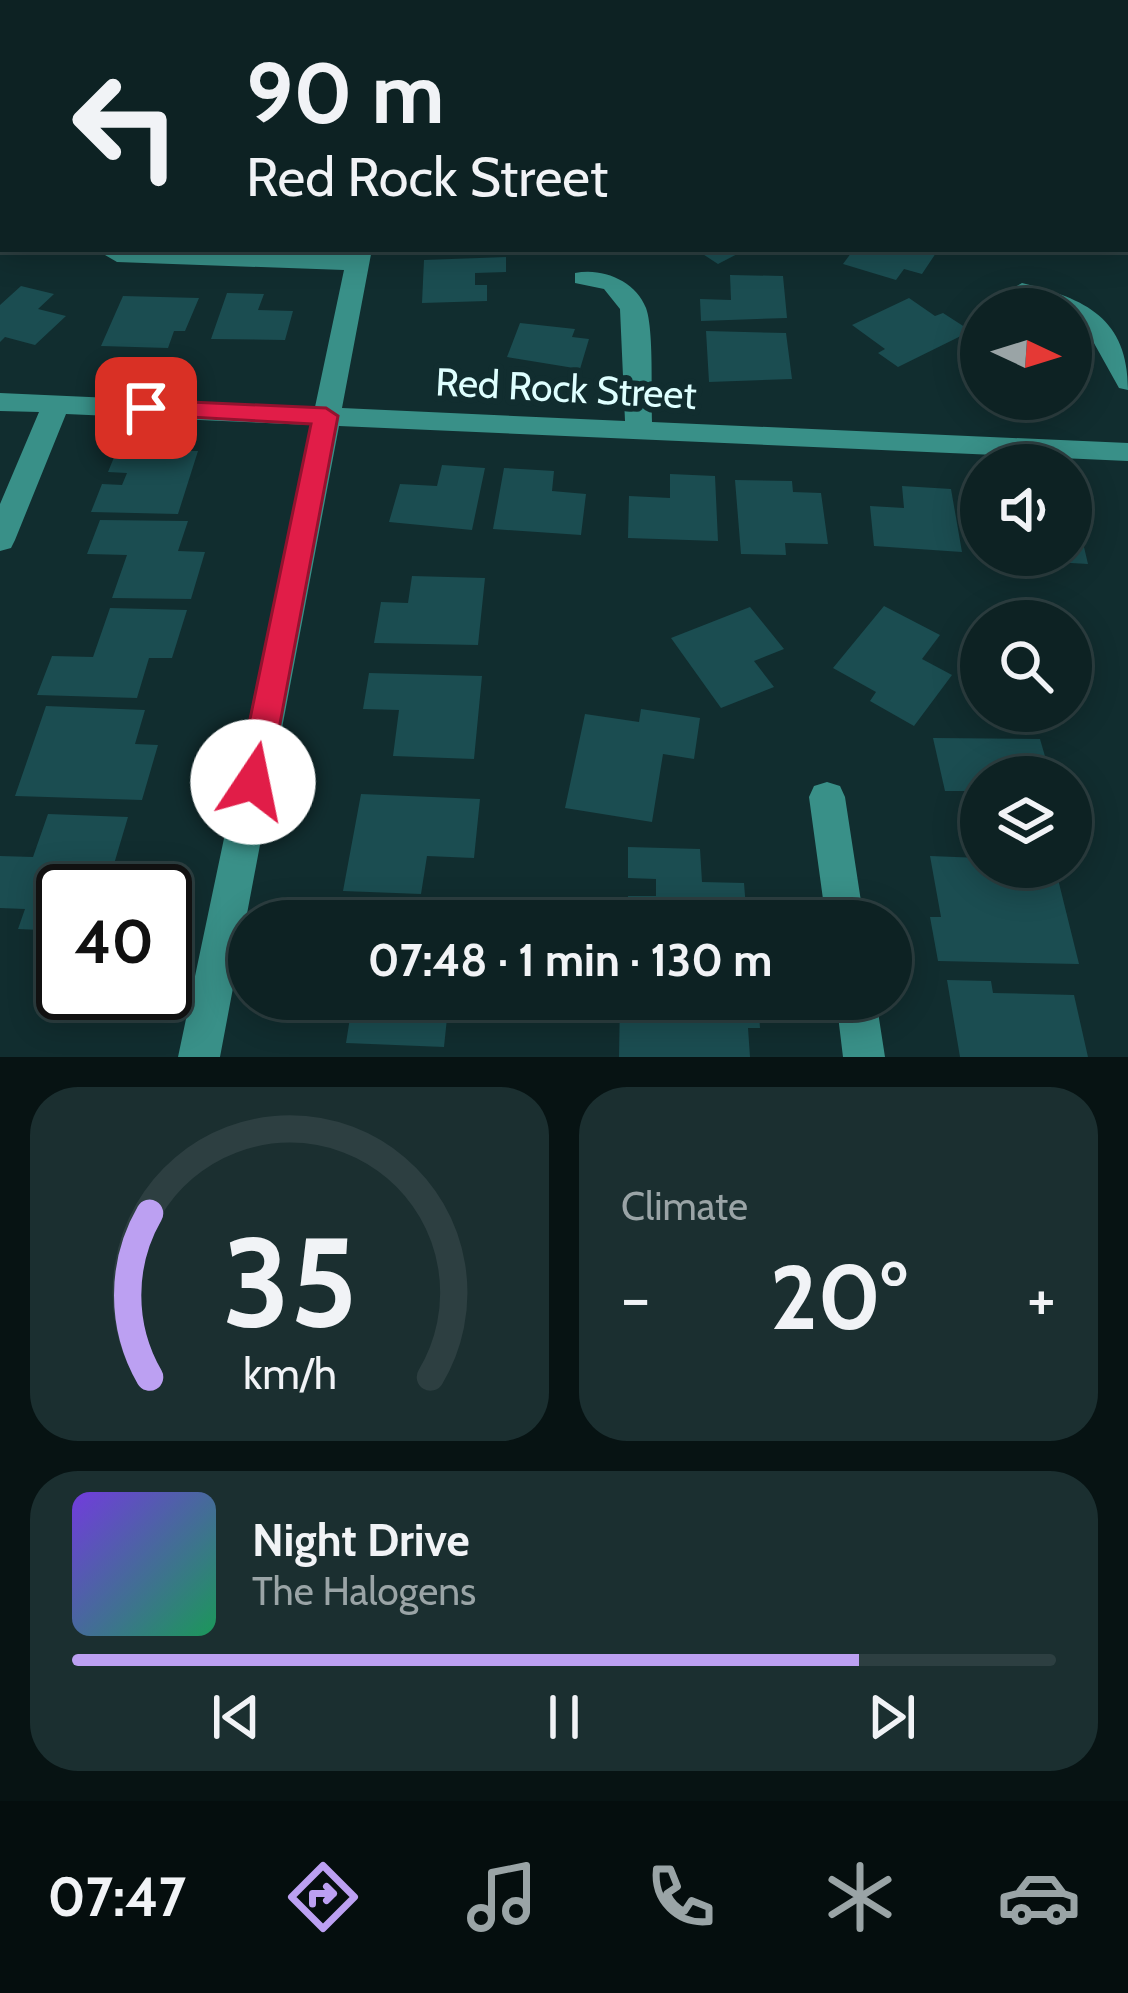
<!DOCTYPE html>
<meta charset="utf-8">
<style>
:root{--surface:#0d2223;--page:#1b2f30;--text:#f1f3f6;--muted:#9aa4a6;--line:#2d3f41;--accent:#bca0f2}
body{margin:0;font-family:Cabin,sans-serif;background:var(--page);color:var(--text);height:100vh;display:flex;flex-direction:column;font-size:45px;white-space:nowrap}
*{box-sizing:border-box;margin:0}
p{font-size:39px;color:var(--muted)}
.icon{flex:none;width:66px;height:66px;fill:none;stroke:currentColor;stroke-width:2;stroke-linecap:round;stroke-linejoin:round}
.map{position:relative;height:1057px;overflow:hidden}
.sheet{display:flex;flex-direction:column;gap:30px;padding:30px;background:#071313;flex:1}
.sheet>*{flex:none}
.banner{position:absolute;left:0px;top:0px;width:1128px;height:252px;box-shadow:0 6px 30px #0003,0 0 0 3px var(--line);background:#0d2223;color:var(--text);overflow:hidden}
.needle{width:78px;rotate:94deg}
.controls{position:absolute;left:960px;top:288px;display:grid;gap:24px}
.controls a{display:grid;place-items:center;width:132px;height:132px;border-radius:50%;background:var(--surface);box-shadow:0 6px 30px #0003,0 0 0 3px var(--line);font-size:60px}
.speed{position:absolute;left:36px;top:864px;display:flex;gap:24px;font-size:60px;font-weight:700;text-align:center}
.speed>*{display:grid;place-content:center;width:156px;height:156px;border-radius:50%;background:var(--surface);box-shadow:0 6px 30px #0003,0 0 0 3px var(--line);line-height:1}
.speed .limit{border:6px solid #111;border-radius:18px;background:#fff;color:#111}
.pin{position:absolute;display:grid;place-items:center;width:102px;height:102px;color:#fff;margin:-51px;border-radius:24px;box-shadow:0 6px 18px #0006}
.me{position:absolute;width:132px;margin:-66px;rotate:11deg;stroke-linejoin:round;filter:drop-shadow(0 0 9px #0008)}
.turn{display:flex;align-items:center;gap:42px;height:252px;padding:0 48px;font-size:54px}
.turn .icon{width:156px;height:156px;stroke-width:2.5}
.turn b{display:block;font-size:84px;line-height:102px}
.big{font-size:90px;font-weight:800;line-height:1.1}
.sheet .card{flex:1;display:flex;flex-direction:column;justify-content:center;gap:18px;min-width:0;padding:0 42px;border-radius:48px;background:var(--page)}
.sheet .dial{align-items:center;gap:0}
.dial svg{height:312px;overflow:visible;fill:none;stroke:var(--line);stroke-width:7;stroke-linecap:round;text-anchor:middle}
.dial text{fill:var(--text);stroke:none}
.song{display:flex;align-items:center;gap:36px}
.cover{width:144px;height:144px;border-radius:18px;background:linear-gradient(135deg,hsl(260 70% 55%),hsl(150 70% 35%))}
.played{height:12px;border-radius:6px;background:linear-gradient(90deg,var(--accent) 80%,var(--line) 80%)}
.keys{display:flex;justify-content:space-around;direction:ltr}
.heat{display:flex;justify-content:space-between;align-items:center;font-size:66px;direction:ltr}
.sheet .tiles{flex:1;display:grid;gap:30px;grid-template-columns:1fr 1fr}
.card:last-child{grid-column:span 2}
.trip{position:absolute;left:228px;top:900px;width:684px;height:120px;border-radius:60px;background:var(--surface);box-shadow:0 6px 30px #0003,0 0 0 3px var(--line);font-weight:800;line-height:120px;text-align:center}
.tab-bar{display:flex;height:192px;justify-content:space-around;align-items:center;background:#050e0e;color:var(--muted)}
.tab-bar .icon{width:84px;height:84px}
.tab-bar .current{color:var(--accent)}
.tab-bar b{font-size:54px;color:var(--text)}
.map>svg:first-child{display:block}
.building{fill:#1b4d51}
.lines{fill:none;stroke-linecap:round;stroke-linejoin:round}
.minor{fill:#399088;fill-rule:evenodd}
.major{fill:#65b2ff;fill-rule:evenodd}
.route{fill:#e11d48;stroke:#92132f;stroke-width:3}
.labels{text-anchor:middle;stroke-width:12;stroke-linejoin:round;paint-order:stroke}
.street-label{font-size:39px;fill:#deffff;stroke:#112d2f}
</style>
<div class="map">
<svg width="1128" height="1057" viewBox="0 0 1128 1057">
<rect width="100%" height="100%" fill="#112d2f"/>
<path class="building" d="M695 249H747L718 264Z
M854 249H933L938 250 922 274 904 269 896 280 843 264Z
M506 257V272L475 273V285H487V301L422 303 424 260Z
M730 275 783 276 787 318 701 321 700 299 731 300Z
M21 286 54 294 38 309 66 316 35 345 5 337 0 342V305Z
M227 293 264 294 258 310 293 311 285 340 211 339Z
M123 296 199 298 185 331H174L168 348 101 346Z
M909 298 935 316 943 313 971 331 898 367 878 353 885 349 852 325Z
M520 323 575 329 572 337 589 339 580 369 507 357Z
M706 331 786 333 792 379 709 382Z
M117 450 198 451 178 514 91 512 102 484 122 485 127 473 108 472Z
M442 465 485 468 472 530 389 522 400 484 437 486Z
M504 468 554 471 552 491 586 494 581 535 493 529Z
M670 474 715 476 718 541 628 538 629 496 670 498Z
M735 480 792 481 793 492 821 493 828 544 785 543 786 555 741 554Z
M902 486 951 489 962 552 874 546 870 506 904 508Z
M1071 513H1076L1088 564 1004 559 1071 555Z
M100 520 188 521 178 551 205 552 191 599 112 598 127 555 87 554Z
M412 576 485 578 478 645 374 643 381 602 408 603Z
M884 606 940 635 922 659 952 675 914 726 870 701 876 692 833 668Z
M750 607 784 649 754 661 774 687 721 708 671 638Z
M110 608 187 610 172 658H149L137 698 37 695 52 656 93 657Z
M369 673 482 676 474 759 393 756 399 710 363 709Z
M46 706 145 710 135 744 158 745 142 800 15 796Z
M641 709 700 718 694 759 663 754 652 822 565 808 585 714 639 722Z
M933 738 1040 739 1051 777H981V791H945Z
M361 794 480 799 474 858 427 856 421 894 343 891Z
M48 814 128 817 114 864H132L124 891H63V931L18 929 25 909 0 908V856L33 857Z
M628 847 700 849 702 882 744 883 747 921H628V896H656V879L628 878Z
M930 856 981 858V867H1055L1079 964 938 961 930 917H941Z
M947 980 991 981 993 993 1074 995 1088 1057H960Z
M353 999H449L444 1047 346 1043Z
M620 999H758L760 1028H748L750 1057H619Z"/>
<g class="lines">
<path class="minor" d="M615 0H633V3H615Z
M1088 0H1106L1108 3H1090Z
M1125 59H1128V71H1125Z
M112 249 347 255 348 249H372L342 408 625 421 620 309 604 289 575 283V273C602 267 636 281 646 308 654 330 651 395 652 422L1128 443V461L339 426 220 1057H178L311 425 66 414 15 540 11 548 0 551V504L39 412 0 411V393L315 407 344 270 117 262 105 255Z
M1022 283C1086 299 1128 318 1128 390L1119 388 1090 336 1071 318V309H1055L1013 295 1010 290Z
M827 782 840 786 845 797 864 921H826L809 797 814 786Z
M836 999H876L885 1057H843Z"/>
<path class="major" d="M440 0H557L559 3H442Z
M1125 14H1128V26H1125Z"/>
</g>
<path class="route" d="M146 400 326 408 338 416 269 782 265 792 253 796 242 792 237 782 311 424 137 414 134 408 137 403Z"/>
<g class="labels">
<g class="street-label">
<text transform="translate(566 388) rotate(3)" y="14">Red Rock Street</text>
</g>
</g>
</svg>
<div class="controls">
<a><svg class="needle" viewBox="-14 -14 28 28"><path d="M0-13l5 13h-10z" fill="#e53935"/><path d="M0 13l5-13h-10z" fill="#9aa4a6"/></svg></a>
<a><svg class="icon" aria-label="sound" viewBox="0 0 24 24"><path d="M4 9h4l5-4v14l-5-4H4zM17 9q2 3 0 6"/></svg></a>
<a><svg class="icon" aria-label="search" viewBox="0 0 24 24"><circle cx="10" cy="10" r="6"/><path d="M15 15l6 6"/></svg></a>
<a><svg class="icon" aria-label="layers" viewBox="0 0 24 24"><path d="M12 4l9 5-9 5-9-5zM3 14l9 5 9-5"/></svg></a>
</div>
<div class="speed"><div class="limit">40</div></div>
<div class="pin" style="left:146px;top:408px;background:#d93025"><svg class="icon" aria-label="arrive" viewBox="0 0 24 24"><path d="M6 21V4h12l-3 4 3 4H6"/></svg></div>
<svg class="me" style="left:253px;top:782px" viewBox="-20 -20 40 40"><circle r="19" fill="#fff"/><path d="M0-13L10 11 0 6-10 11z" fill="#e11d48"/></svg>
<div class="trip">07:48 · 1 min · 130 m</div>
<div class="banner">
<div class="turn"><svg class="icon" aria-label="left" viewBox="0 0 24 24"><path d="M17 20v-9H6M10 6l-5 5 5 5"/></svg><div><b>90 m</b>Red Rock Street</div></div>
</div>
</div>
<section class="sheet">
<div class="tiles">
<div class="card dial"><svg viewBox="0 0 100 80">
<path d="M14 69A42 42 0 1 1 86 69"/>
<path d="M14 69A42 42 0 0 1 14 27" stroke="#bca0f2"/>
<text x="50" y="56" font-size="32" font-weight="700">35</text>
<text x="50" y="72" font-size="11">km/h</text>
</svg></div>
<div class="card"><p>Climate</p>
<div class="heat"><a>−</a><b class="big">20°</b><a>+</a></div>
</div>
<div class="card">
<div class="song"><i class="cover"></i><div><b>Night Drive</b><p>The Halogens</p></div></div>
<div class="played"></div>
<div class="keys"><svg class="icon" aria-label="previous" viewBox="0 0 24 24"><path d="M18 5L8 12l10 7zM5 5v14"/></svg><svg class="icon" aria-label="pause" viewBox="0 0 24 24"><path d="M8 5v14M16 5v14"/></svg><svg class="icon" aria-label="next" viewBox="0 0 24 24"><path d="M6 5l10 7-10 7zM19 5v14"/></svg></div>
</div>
</div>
</section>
<nav class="tab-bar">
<b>07:47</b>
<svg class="icon current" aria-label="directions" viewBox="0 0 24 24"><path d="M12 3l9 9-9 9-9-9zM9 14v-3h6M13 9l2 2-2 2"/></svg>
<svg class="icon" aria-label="music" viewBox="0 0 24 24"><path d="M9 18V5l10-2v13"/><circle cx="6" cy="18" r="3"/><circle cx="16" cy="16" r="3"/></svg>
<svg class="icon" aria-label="phone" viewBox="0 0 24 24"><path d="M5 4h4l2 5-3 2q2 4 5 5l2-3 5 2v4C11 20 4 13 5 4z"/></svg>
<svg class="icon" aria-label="climate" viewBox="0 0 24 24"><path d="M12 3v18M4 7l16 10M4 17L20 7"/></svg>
<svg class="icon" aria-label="car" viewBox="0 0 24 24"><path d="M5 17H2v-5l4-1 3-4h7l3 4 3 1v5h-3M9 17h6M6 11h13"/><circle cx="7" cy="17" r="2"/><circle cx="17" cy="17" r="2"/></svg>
</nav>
